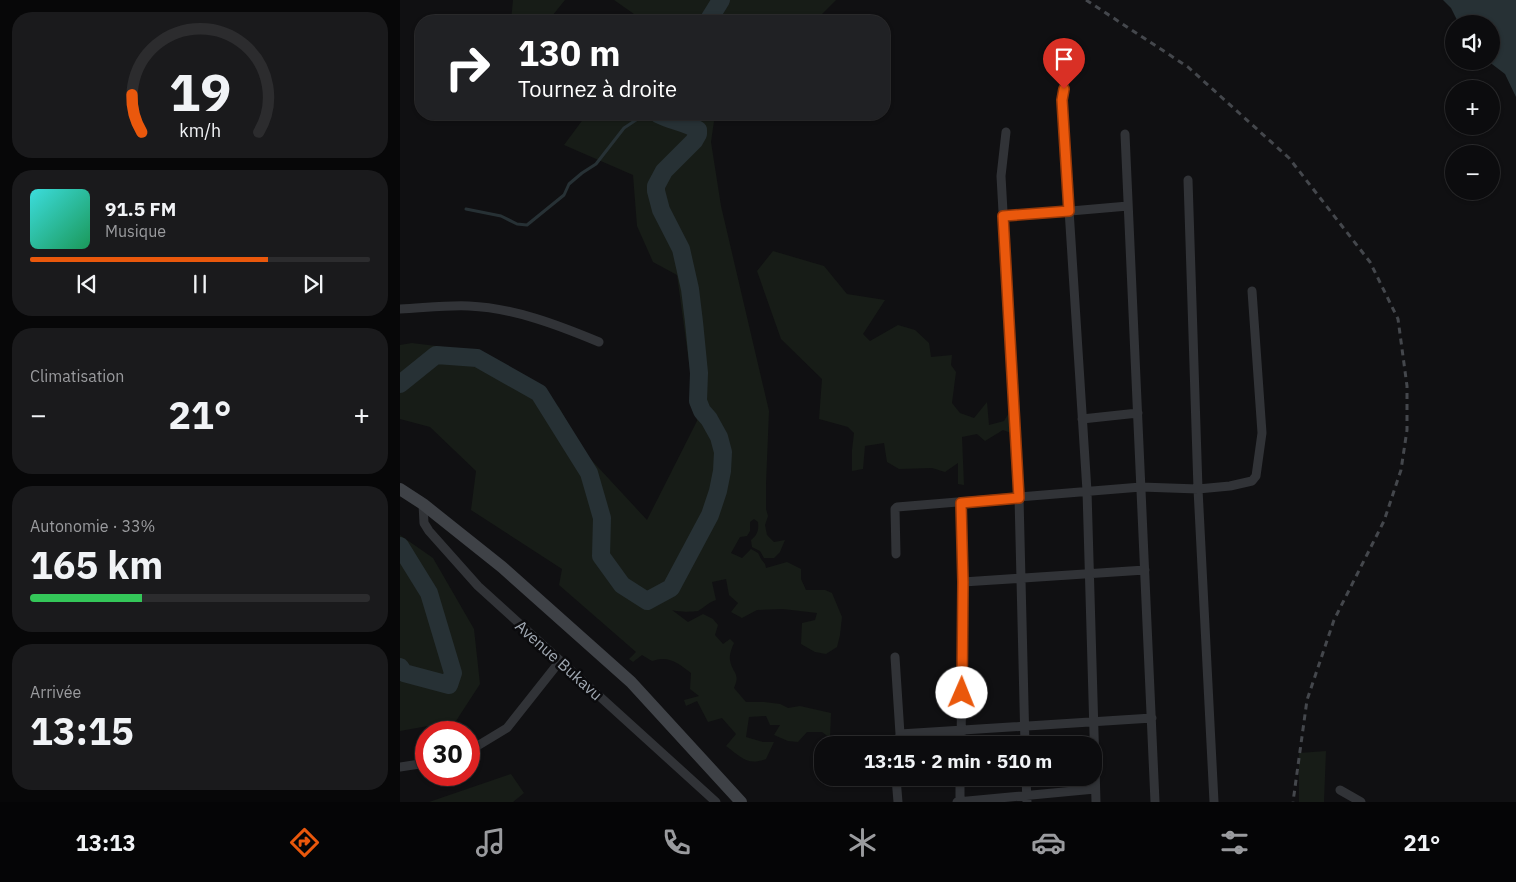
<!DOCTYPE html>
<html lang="fr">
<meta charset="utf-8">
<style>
:root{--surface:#0c0c0e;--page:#1a1a1c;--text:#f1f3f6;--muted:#9a9b9e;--line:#2c2c2e;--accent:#ea580c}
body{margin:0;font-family:"IBM Plex Sans",sans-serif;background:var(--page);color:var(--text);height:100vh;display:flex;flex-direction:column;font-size:19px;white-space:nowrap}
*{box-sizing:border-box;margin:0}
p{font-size:16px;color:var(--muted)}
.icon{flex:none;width:28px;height:28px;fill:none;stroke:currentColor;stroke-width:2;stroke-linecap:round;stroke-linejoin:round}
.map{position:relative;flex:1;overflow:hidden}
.panel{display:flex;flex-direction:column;gap:12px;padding:12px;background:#070708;width:400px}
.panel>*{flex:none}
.banner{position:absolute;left:15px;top:15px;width:475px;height:105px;border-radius:20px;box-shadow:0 1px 4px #0004,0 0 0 1px var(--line);background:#202124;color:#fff;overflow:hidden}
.fabs{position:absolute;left:1045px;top:15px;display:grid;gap:10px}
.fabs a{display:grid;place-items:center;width:55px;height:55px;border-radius:50%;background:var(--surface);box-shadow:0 1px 4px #0004,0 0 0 1px var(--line);font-size:25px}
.speed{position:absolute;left:15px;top:721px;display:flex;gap:10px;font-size:25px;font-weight:700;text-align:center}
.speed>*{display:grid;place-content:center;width:65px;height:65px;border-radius:50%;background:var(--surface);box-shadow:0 1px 4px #0004,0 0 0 1px var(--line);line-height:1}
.speed .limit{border:8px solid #d22;background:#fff;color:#111}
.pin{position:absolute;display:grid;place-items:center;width:42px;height:42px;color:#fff;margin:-51px -21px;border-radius:50% 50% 50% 0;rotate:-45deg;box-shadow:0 0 5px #0007}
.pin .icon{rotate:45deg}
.me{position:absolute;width:55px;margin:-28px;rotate:1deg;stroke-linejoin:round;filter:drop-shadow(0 0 4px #0008)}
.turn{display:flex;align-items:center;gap:18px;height:105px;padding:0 20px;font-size:22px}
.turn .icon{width:65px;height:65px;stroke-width:2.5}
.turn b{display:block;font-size:35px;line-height:42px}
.big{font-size:38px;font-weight:700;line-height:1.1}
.panel .widget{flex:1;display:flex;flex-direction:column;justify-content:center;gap:8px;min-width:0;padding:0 18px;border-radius:20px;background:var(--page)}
.panel .dial{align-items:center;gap:0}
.dial svg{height:130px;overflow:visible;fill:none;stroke:var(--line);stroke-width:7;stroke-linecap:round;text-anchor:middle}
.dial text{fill:var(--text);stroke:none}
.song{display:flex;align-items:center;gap:15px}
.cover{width:60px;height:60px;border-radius:8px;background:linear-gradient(135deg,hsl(180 70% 55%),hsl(150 70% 35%))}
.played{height:5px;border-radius:2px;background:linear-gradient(90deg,var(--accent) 70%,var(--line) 70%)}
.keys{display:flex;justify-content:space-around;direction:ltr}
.heat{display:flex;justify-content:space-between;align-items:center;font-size:28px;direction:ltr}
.charge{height:8px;border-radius:4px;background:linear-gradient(90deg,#34c759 33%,var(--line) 0)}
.trip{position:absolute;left:414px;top:736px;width:288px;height:50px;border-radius:20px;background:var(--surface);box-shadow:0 1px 4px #0004,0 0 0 1px var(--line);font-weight:700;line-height:50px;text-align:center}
.menu{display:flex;height:80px;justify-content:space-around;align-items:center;background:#050506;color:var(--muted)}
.menu .icon{width:35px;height:35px}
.menu .current{color:var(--accent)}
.menu b{font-size:22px;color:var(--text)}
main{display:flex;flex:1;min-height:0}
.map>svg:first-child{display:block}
.green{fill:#171c17}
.water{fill:#273135}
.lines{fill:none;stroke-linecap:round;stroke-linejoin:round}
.stream{stroke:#273135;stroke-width:3}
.river{stroke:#273135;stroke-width:18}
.street{stroke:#313337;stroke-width:9}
.secondary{stroke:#3f4247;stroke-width:12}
.rail{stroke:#44474c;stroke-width:3;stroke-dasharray:6 5;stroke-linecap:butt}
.route-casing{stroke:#983908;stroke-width:12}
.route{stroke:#ea580c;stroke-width:9}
.labels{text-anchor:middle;stroke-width:5;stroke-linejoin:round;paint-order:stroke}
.street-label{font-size:16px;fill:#a1a9b3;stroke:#0b0b0d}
</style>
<main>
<section class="panel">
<div class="widget dial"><svg viewBox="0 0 100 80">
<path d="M14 69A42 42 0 1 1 86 69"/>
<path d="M14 69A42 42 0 0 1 8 46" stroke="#ea580c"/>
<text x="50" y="56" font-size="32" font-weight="700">19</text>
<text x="50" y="72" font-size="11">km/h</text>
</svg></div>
<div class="widget">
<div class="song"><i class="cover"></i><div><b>91.5 FM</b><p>Musique</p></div></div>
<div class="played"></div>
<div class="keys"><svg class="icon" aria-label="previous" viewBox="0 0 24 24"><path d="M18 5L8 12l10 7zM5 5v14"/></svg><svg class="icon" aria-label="pause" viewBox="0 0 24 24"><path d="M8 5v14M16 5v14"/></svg><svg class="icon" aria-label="next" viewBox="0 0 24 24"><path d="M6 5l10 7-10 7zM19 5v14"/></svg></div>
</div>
<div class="widget"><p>Climatisation</p>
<div class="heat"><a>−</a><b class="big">21°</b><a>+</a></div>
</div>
<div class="widget"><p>Autonomie · 33%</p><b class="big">165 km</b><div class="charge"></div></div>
<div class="widget"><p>Arrivée</p><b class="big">13:15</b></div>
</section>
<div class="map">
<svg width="1116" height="802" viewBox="0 0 1116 802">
<rect width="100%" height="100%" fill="#101012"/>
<path class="green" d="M113 0H165L148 21H111Z
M214 0H436L415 21H244Z
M187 114H315L311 142 321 206 369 411 366 484V509L368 516 365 525 367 535 374 542 385 540 380 552 374 558H364L360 551 352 547 351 540C357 535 359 531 358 522L354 519 350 522V531L347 536 340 537 331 553 342 558 351 549 358 553 361 559 365 564 366 568 387 562 401 569V579L406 590H425L432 593 442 617 440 635 437 647 426 654 415 652 401 644 402 623 415 620 417 613 383 609 357 610 342 618 331 612 338 603 329 595 326 579 312 582 316 600C309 602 302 609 298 611 292 612 277 612 272 610L288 622 303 614 313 619 318 625 315 635 323 644 330 639 334 643C332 648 329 654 330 660 332 673 341 673 334 688L346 702H364L380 704 388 708 400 706 431 713 430 738 422 732H407L398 742 388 741 374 735 380 725H370L366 716 349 717 346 737 363 742H374L366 759C347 766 341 757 326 746L336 734 322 718 308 722 297 701 286 706 284 700 299 696 290 689 291 673C278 663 269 655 252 661L242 655 233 662 229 659 236 652 159 585 162 569 71 510 76 471 30 427 0 419V345L12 343 69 350 159 407 184 452 247 520 297 421 277 275 253 262 237 226 233 175 164 145Z
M373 251 424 266 447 294 485 300 463 334 470 341 498 325 515 330 529 343 531 357 552 355 551 365 556 372 552 403 560 413 574 418 587 402 589 425 604 421 610 411 611 433 603 430 585 441 577 434 562 437 564 485 558 484V463L545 472 532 468 499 469 487 462 484 443 465 446 463 469 452 471V450L454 433 448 427 419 419 422 379 381 339 357 271Z
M0 535 33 558 74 629 80 684 56 721 0 731Z
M926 751 924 802H899V753Z
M111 774 124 793 113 802H29Z"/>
<path class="water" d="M1043 0H1116V97L1105 74 1088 61H1091V24H1059L1051 8Z"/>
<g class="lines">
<path class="stream" d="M66 209 101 216 117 224 127 225 164 195 169 184 182 173 196 164 224 128 245 114"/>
<path class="river" d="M308 21 321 0
M0 384 36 355 77 358 139 393 189 473 202 518 201 556 222 585 247 601 271 588 310 515 318 491 322 471 323 452 319 437 309 419 302 411 298 401 299 373 294 322 290 289 281 249 261 210 256 191V186L264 171 294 141 298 134V130C285 122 271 121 258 114
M0 546 29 593 53 673 49 685 4 673 0 667"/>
<path class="street" d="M671 72 665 78 662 100 687 491 696 802
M606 132 601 176 619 497 625 745
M725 134 755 802
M788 180 798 489 814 802
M603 217 728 206
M0 309C23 308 46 305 69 306 114 308 158 325 199 342
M682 419 738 413
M23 504 24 523 29 531 78 586 316 802
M496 554 495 509 497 507 741 487 798 489 830 486 852 481 856 476 862 433 852 291
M563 582 745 570
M495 657 500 734 498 745
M500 734 752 718
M561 745 563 582 561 503
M69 751 107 728 160 661
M0 767 26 763
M496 778 498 802
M626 778 627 802
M940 790 961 802
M557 802 695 789
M560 802V778"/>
<path class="secondary" d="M0 489 23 504 102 567 231 682 341 802"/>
<path class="rail" d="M686 0 788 67 889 158 970 262 998 319 1007 386V430L1001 470 984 521 934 620 907 700 893 802"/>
</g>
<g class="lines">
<defs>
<path id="route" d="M562 693 563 582 561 503 619 498 603 216 669 211 662 100 664 89"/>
</defs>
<use href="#route" class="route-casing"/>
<use href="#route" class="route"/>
</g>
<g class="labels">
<g class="street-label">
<text transform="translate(159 660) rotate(42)" y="6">Avenue Bukavu</text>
</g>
</g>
</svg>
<div class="fabs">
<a><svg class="icon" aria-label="sound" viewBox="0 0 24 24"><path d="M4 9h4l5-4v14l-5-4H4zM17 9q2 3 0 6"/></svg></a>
<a>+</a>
<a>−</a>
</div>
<div class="speed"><div class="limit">30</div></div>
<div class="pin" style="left:664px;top:89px;background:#d93025"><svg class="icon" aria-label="arrive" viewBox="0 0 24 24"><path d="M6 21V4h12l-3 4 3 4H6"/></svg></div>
<svg class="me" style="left:562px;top:693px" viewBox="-20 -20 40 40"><circle r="19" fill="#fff"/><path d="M0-13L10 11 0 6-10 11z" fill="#ea580c"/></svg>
<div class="trip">13:15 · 2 min · 510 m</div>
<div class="banner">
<div class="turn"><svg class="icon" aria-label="right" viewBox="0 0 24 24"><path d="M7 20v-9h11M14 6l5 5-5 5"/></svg><div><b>130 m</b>Tournez à droite</div></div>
</div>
</div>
</main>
<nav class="menu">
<b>13:13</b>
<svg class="icon current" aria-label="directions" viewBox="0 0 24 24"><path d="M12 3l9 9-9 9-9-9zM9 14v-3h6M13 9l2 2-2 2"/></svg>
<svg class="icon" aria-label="music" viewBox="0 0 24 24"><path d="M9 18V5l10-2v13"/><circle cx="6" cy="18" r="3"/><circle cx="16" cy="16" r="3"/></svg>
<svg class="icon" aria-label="phone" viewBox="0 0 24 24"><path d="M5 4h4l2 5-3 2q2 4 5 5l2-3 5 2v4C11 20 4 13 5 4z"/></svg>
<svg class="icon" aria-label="climate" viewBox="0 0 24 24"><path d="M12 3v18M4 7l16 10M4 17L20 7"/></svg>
<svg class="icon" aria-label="car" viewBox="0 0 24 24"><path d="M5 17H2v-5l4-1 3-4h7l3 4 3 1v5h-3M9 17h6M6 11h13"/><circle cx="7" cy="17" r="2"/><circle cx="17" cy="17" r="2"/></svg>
<svg class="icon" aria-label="filters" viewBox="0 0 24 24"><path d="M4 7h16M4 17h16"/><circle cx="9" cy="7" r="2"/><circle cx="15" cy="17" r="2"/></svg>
<b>21°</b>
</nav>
